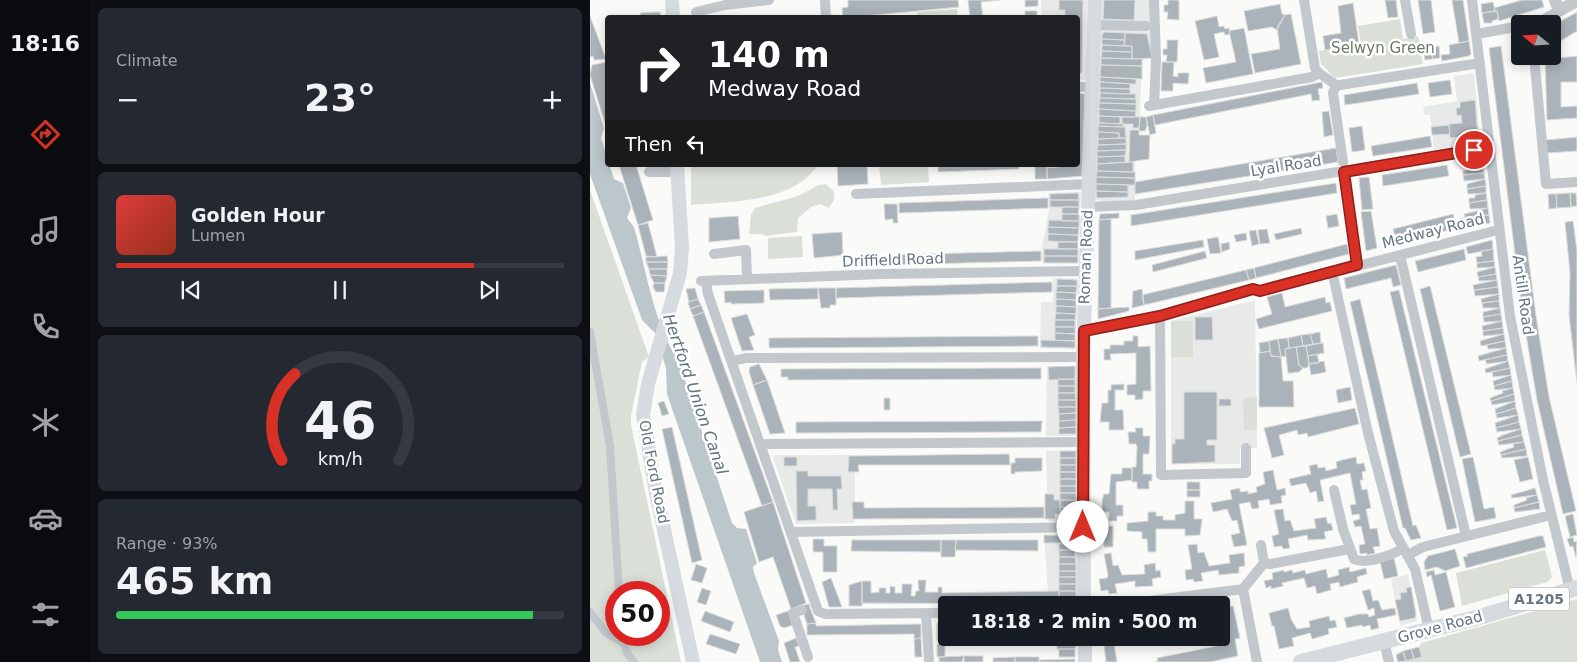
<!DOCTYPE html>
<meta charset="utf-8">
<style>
:root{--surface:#171b24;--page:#242831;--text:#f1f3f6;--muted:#9ea1a6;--line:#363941;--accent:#d93025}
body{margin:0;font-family:"DejaVu Sans",sans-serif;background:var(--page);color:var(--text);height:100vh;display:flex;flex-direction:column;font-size:19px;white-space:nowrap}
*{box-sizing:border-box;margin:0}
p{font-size:16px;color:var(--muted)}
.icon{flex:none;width:28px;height:28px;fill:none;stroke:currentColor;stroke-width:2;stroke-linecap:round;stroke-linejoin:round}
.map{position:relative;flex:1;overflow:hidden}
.panel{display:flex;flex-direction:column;gap:8px;padding:8px;background:#0d0f14;width:500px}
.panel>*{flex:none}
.banner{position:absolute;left:15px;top:15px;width:475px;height:152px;border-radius:5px;box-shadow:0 2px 12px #0003;background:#202124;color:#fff;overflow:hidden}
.needle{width:32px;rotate:288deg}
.controls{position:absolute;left:921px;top:15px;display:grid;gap:10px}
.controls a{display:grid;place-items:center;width:50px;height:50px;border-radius:5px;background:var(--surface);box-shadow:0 2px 12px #0003;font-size:25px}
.speed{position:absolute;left:15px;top:581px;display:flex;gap:10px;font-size:25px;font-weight:700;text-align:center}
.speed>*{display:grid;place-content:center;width:65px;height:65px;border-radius:50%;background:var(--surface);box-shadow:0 2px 12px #0003;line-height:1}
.speed .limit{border:8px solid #d22;background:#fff;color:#111}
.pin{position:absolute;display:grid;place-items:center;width:42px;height:42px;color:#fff;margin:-21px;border:2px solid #fff;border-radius:50%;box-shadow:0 1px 5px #0007}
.me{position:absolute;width:55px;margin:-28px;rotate:0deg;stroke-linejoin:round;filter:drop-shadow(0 0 4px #0008)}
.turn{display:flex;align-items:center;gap:18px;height:105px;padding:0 20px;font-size:22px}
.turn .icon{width:65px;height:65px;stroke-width:2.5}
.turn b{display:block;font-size:35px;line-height:42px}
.then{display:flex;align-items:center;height:48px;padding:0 20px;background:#0003;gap:10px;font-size:19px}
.big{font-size:38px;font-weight:600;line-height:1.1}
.panel .widget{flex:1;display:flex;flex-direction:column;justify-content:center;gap:8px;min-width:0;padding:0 18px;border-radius:8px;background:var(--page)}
.panel .dial{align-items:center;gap:0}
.dial svg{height:130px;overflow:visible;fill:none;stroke:var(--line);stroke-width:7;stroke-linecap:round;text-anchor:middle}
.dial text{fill:var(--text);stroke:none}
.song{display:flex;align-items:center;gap:15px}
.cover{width:60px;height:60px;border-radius:8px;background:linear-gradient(135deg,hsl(0 70% 55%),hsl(10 70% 35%))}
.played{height:5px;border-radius:2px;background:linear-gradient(90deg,var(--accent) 80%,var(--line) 80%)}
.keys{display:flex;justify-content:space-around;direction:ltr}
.heat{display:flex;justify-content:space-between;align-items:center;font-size:28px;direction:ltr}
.charge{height:8px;border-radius:4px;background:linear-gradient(90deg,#34c759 93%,var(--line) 0)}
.trip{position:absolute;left:348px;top:596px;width:292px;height:50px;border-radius:5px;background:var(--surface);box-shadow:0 2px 12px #0003;font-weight:600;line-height:50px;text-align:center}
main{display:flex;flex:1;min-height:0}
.tab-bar{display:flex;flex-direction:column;width:90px;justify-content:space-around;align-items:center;background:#090b0e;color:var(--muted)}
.tab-bar .icon{width:35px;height:35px}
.tab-bar .on{color:var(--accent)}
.tab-bar b{font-size:22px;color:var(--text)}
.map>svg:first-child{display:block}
.built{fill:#e8e9e9}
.green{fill:#dadfd7;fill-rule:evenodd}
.water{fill:#bbc7cb}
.building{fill:#aab3b9;stroke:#dcdcda}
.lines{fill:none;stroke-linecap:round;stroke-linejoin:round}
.pedestrian{stroke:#c3c8cc;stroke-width:8}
.minor{stroke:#c3c8cc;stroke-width:10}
.tertiary{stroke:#c3c8cc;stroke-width:12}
.secondary{stroke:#d6dbdf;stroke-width:14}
.primary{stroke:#d6dbdf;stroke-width:16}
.route-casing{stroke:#8d1f18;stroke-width:12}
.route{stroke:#d93025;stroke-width:9}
.labels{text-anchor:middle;stroke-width:5;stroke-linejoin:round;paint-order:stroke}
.shield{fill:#fff;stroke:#939fa8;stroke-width:1}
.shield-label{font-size:14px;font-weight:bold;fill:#657683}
.park-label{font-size:15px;fill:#687a64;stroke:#fff}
.street-label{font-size:15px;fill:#657683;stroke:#fff}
.water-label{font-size:16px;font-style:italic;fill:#60757c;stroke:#fff}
</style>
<main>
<nav class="tab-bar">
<b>18:16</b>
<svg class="icon on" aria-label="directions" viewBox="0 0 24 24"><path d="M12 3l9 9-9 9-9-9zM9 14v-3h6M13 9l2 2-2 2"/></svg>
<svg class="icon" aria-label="music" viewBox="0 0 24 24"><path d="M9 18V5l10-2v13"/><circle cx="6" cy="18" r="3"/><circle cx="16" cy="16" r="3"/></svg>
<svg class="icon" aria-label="phone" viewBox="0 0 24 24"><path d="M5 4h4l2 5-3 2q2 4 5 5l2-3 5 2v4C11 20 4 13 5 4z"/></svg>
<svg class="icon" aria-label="climate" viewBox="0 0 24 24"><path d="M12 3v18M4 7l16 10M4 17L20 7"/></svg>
<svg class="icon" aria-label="car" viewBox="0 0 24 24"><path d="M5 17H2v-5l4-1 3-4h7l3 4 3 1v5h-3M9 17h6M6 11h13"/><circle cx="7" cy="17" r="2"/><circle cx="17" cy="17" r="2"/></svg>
<svg class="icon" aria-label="filters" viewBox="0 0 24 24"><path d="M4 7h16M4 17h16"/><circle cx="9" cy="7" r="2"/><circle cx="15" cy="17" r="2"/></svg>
</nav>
<section class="panel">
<div class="widget"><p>Climate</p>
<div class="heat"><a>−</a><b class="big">23°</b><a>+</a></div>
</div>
<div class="widget">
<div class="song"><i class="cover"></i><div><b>Golden Hour</b><p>Lumen</p></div></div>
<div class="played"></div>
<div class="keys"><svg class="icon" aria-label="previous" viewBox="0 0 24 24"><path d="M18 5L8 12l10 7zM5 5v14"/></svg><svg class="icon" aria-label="pause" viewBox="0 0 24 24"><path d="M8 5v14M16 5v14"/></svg><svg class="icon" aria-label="next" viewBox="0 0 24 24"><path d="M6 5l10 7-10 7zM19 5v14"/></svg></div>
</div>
<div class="widget dial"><svg viewBox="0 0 100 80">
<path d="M14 69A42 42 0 1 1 86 69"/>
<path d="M14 69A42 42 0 0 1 22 16" stroke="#d93025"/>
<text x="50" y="56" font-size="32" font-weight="700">46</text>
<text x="50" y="72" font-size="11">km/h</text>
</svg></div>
<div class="widget"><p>Range · 93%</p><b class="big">465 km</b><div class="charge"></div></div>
</section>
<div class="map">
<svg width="987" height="662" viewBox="0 0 987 662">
<rect width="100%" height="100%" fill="#fafaf8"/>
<path class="built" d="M451 0H498L496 80H488V18L452 17Z
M511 0H561L562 58 552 60 549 135 559 159 545 161V200L518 202 502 199Z
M884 73 890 138 881 144 844 150 840 115H834L833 107 867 101 864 76Z
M491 192 488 263H452V246L459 210 458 193Z
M463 278 488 279 485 349 450 348 451 302H463Z
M665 300 667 448H650V464H581V321Z
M486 366 487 436H456L457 367Z
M487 450V521H458L456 451Z
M185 455H265V523L206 524 183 458Z
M454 535 487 536V604L459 605Z
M818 574 827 621 810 626 801 579Z"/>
<path class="green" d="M367 9 368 17H327V12Z
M810 19 813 39 828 36 833 64 745 78 731 64 729 51 771 44 768 26Z
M101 165H228C202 203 143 201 101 205Z
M289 165H338L339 182 291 185Z
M236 184 244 192V200L239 208 230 204 221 207 208 218 207 232 174 236 173 234H159L161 215 165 208 208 196 229 185Z
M0 190 59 357 52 362 41 415V425L91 662H0ZM26 592H69V635H26Z
M212 236 213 257 178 259V238Z
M581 321H603V357H581Z
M667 397V430H654L653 398Z
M955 550 962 577 957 582 872 606 866 573Z
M987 599V662H813L831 657 829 647 831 643Z"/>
<path class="water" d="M0 83 14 128 11 138 24 179 33 183 41 208 37 218 44 227C55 265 65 329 88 359L142 523 147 528 156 529 167 563 163 567 164 573 189 641 188 650 192 662H170L77 394 76 368 65 333 52 320 0 174Z"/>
<path class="building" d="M258 0H368L369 7 253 18 252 8 258 7Z
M378 0H411L391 2 393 18H380Z
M435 0H448V6L435 7Z
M469 0H493L492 72 489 75 488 18H475V10H469Z
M514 0H545L544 20 513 19Z
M578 0H589V20L577 19 578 12H574V5H578Z
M795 0H806L808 17 798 18Z
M828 0H841L845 32 833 34Z
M862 0H873L879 41 869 43Z
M932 0H952L954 7 909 21 907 11H905L904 8Z
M903 2 905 11 892 13 891 4Z
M763 3 769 44 735 50 733 36 751 33 748 6Z
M690 4 692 14 695 15 687 30 682 27 658 31 654 11Z
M435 11H447V18H435Z
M907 11 908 19 902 21V23H894L892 13Z
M70 12 71 18H51L50 13Z
M987 12V31L969 42V58L987 56V82H971V107L987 106V118L957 120 955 56H962V26Z
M701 14 711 64 665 73 661 54 690 49 687 27 695 15Z
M0 16 16 59 4 60 3 56 0 57Z
M627 16 629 27 634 26 635 29 639 28 640 34 635 35 634 32 624 34 629 57 614 60 605 21Z
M654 28 663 74 616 83 613 68 646 62 639 31Z
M515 32 535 33V40L512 39V34Z
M535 33 557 34 562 58 542 59V46H534Z
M512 39 535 40 534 46 512 45Z
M577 40H588L587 62H576L577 55H573V49H577Z
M879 41 881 54 879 56 852 61 851 55 860 54 859 45Z
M512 45 542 46V52L512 51Z
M849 46 850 58 843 59 840 47Z
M911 46 946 316 959 397 986 511 973 514 947 400 933 317 899 48Z
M840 47 843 59 835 60 833 48Z
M512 51 542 52V59L511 58Z
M511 58 552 59V66L511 65Z
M18 62V133L0 75 2 65Z
M572 62H584L583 76 588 77V73H599L598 84 583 83V91H571Z
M511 65 552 66V79L510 77Z
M510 77 546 79V84L510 82Z
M860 80 862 94 840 97 838 83Z
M510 82 540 84V89L510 88Z
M732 82 733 88 728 89 730 100 722 101 721 94 565 125 563 115Z
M827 83 829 94 755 105 754 95Z
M510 88 540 89V94L510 93Z
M488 93 495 94 492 176 457 179V168L488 165Z
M510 93 546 94 545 99 510 98Z
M510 98 546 99V104L509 103Z
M885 100 888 138 877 139V136L860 138 859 124 872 123 871 115 867 116 866 108H870V102Z
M509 103 546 104V111L509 109Z
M509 109 546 111 545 117 509 116Z
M739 111 743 135 734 137 732 112Z
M563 115 566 133 560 135 556 117Z
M509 116 530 117V124L509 123Z
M532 117H550L549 128H543V124H532Z
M550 117H556L557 126 555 131H549Z
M509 123 533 124V127L508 126Z
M859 125 860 134 842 135 841 127Z
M508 126 535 127 536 138H529V133L508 132Z
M772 126 775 150 762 152 759 128Z
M540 130H549V135H560L559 159 539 162Z
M508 132 529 133V138L508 139Z
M840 136 842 147 783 156 781 146Z
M987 137V151L957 153 956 140Z
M536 138V144L508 145V139Z
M536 144V150L507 151 508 145Z
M746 148 748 162 545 194V182Z
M536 150 535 156 507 157V151Z
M535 156V162L507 164V157Z
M892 159 893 166 874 167V162Z
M543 162V172L507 171V164Z
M29 165H46L63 220 48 225Z
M247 165H277L278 184 248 186Z
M348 165H429V169L348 172Z
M445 165H457V179H445Z
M857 165 859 176 793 186 792 175Z
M893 166 894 173 873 175V171Z
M507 171 545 172V178L506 177Z
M894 173 895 179 874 181 873 175Z
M506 177 545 178V185L506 184Z
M779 177 783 209 772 210 769 178Z
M895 179 896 186 877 189V184Z
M746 183 747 193 541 226V215Z
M506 184 538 185V192L506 191Z
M896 186V193L878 194 877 189Z
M506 191 538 192V197L507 198Z
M488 193 489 200H460V194Z
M896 193 897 200 879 203V198H885V195Z
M980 193H986L987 206 981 207Z
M980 193 981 207 967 208 966 194Z
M958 194H966L967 208 959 209Z
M458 198V208L309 213V203Z
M460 200H489V207H460Z
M897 200 898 208 880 209 879 203Z
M294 204H307L308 223H303V219L295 220Z
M472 207H489V214H472Z
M898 208 899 215 875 218 874 214Z
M781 211 787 248 776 251 771 212Z
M529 213V218L509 220 510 214Z
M472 214H489V221H472Z
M747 214 749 226 738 228 736 216Z
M863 214 867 228 807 243 803 229Z
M899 215 900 223 882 228 880 217Z
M148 216 150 239 119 242V218Z
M521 219V308L508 309 509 220Z
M459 220 489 221V228L458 227Z
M983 221 987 251V383L979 315 980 273 975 222Z
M58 223 67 257 56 256 48 225Z
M458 227 489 228 488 235 458 234Z
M711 228 712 234 686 240 684 234Z
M677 229 680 243 670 244 668 230Z
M666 230 669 244 662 246 659 231Z
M252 232 253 255 224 258 222 234Z
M656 233 657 240 646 242 644 235Z
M458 234 488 235V242L458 241Z
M628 237 631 253 620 254 617 239Z
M613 240 614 247 545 260V251Z
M902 240 903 249 878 254 876 247Z
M468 242H488V249H468Z
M639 242 640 249 632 252 631 244Z
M757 244 759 254 666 278 664 268Z
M454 249H488V256H454Z
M874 249 876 260 828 272 825 261Z
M903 249 904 261 887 263 886 257 892 256 891 251Z
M451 251V261L297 265V255Z
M615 251 617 258 563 272 562 265Z
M77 256 78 262H56V257Z
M454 256H488V263H454Z
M904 261 905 267 887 268V263Z
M56 262H78L77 269H59Z
M806 265 811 285 803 287 801 278 756 289 754 278Z
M905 267 906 274 888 277 887 272Z
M664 268 666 278 659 280 656 270Z
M59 269H77V276L60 275Z
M656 270 659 280 554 305 552 295Z
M906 274 907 280 889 281 888 277Z
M60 275 77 276 75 283H64Z
M467 279 487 280V286H467Z
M907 280 908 287 884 290 883 285Z
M462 282V292L246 298V288Z
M64 283H75L74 292H66L63 287Z
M467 286H487L486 293 466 292Z
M840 286 881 454 870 457 830 289Z
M908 287 909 294 885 296 884 290Z
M105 288 108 299 99 302 96 289Z
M228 288V299L180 300 179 289Z
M228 288H246V305H240V308H231Z
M552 289 554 305 542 308 543 291Z
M174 290V303L141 304V302L135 303 134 291Z
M809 290 867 528 857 530 800 292Z
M466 292 486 293V300L466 299Z
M692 293 695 307 735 297 736 303 740 302 742 311 669 329 666 319 682 314 677 297Z
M909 294V301L892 303 891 299Z
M108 299 111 305 100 309 98 302Z
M466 299 486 300V307L466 306Z
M770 299 823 526 826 525 831 538 821 540 815 528H813L760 302Z
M909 301 910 308H893L892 303Z
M111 305 114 312 103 316 100 309Z
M466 306 486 307V314L466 313Z
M539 307V311L508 319V309Z
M910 308 911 314 893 317V312Z
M114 312 183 502 172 506 103 316Z
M466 313 486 314 485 320H465Z
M157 314 165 335 159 337 164 350 152 351 141 318Z
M911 314 912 321 894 322 893 317Z
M605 317H622L623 340H605Z
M465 320H485V327H465Z
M912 321 913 328 893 331 892 326Z
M465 327H485V334L465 333Z
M913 328 914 334 893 336V331Z
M730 332 731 343 723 344 720 334Z
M465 333 485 334V341L465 340Z
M720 334 723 344 713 346 711 335Z
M914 334 915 341 891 346 890 341Z
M711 335 713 346 699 348 698 338Z
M448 336V346L179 348V338Z
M543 336H548V347L560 346 561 391H553V399L545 400V395H537V385L546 384V353L520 354 521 360H514V349H520V345H534V341H543Z
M698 338 699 348 695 349 696 356 691 357 688 339Z
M688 339 691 357 681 356 679 341Z
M451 340 485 341V348L451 347Z
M679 341 680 351 670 353 669 343Z
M915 341 916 348 898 349 897 345Z
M733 343 734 353 718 356 716 346Z
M716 346 719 364 717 368H713L709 365 706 347Z
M706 347 709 365 713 368 709 372 701 373H698L695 349Z
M916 348 917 355 889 361 888 356Z
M680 351 681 356 691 357 693 381H703L704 407H669V353Z
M727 354 729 363 719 364 718 356Z
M917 355 918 361 897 364 895 360Z
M734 361 736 372 721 375 719 364Z
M918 361 920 368 896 373 895 369Z
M169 364 177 380 163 385 159 371 160 367Z
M485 366V379L459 380 458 367Z
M451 368V379L198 380V377H191V369Z
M920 368 921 375 903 377 902 372Z
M921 375 922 381 904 386 903 381Z
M468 379H485V386H468Z
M177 380 195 433 180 434 163 385Z
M922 381 923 388 905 390 904 386Z
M534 384V390H525V410H533L534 430H519V422H510L512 403H518V390H521V385Z
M468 386H485V393H468Z
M760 387 762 400 748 403 746 390Z
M923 388 924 394 901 401 900 398 913 393 912 391Z
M594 392H627V440H617V445H625V462L582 464V444H585V439H594Z
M468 393H485L486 400H468Z
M924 394 925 401 902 405 901 401Z
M294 398H300V410H294Z
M629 399H641V406H629Z
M468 400H486V407H468Z
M74 401 79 414 72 416 68 403Z
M925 401 926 408 906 414 905 409Z
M468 407H486V413L469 414Z
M765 408 769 424 718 437 717 433 708 435 707 430 689 435 694 455 682 458 674 428Z
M926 408 928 415 907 418 906 414Z
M486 413V420L469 421V414Z
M928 415 929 422 906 428 905 423Z
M486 420V427L469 428V421Z
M452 421 451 432 206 433V422Z
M929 422 931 429 907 432 906 428Z
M82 427 112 560 102 563 72 429Z
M486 427V434H469V428Z
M545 428H553V436H560L559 454H553V474H562V481H559V489H547V482H542V467H546L547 447 546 444H539L538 432H546Z
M931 429 932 435 908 441 907 438 913 435Z
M932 435 934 442 909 445 908 441Z
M934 442 936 449 911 455 910 452 924 447 923 444Z
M936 449 937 456 912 458 911 455Z
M470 451H486V458H470Z
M419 454 420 465H268L269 472H258L259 456Z
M194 457H207V466H194Z
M766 457 767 464 774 463 776 471 772 472 773 480H770L772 490 777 489 781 508 776 509 780 529 787 528 790 546 783 547 785 553 777 555V553L770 554 769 545 775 544 771 526 765 527 763 521 770 519 769 514 762 515 760 505 766 504 760 473 730 480 734 501 728 502 726 491 720 493 716 483 701 486 699 479 721 474 719 466 727 464 728 468 735 467 736 471 747 468 746 462 752 460Z
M883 457 894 509 904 507 906 518 885 522 872 459Z
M938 457 943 479 930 482 924 460Z
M425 458H452V471L425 472V474H421V463H425Z
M470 458H486V465H470Z
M470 465H486V472H470Z
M532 468H542V480L526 482V505H533V516H527V521H519V512H512V500L514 494H519L521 474H532Z
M683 470 687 490 695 488 696 495 691 496 692 503 680 505 679 499 668 501 669 508 662 509 660 502 649 504 657 545 644 547 641 535 650 533 647 520 642 521 637 509 623 512 621 503 642 499 640 490 650 488V492L658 491V494L667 492 666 487 675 484 673 472Z
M206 471H218V476H251L252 489H247L248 510H243L242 489H218V506H226V520L207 521Z
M470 472H486V479H470Z
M470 479H486V486H470Z
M597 482H610V490H597Z
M470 486H486V493H470Z
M945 488 947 495 922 498 921 495Z
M597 490H610V497H597Z
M470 493H486V500H470Z
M455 494H464V500H470V514H465V519H455Z
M947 495 949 502 924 508V505L937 500 936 498Z
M470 500H486V507H470Z
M595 501H604V519H612L610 535 595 536V529H566V552H558L557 539H552V532L537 531V523L558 521V512H566V516H573V520H585V515L595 513Z
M183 502 216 603 201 609 183 557 169 562 154 512Z
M262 502H274V508L454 507V518L263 519Z
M949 502 950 509 925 512 924 508Z
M470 507H486V514H470Z
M693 509 695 521 700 520 704 531 726 528 724 519 736 517 738 524 741 523 743 530 734 532 736 539 718 540 717 535 698 539 700 548 693 549 692 546 684 547 682 536 689 534 684 510Z
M470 514H486V521H470Z
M983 514 987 535 980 537 975 516Z
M514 526H523V547H514Z
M454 535 485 536V543H454Z
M949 536H953L956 547 876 568 873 557 878 556 877 554Z
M983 537 984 542 987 541 986 558 983 546 980 547 977 539Z
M223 539H234V546H247V572H233V552H223Z
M262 540H351V552L261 551Z
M351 540H366L365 557H351Z
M366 540H448V551L365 550Z
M485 543V550H469V544Z
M607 544 608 553 614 552 619 566 640 563 639 555 654 553 655 566 649 567V573L629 575 628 570 611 573 613 581 604 582 603 579 596 580 595 570 602 569 598 545Z
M865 549 870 566 855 571 847 567 835 570 834 562 838 556Z
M469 550H485V557H469Z
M521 553 523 566 528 565 532 575 555 574 554 565 565 563 566 571 570 570 571 577 562 579 563 586 545 587V581L525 584 527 593 519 594 518 590 511 591 509 579 517 578 518 575 514 554Z
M469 557H485L486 564H469Z
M804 558 808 576 794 579 790 561Z
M106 564 117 568 112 583 101 580Z
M469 564H486V571H469Z
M759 567 760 572 776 568 777 574 767 577 768 582 750 587 749 582 740 584 741 590 727 594 725 586 717 588 714 578 692 583 693 586 681 589V586L676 588 674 581 683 579 682 573 694 570V572L702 570 703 573 715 570 716 574 736 569 738 578 749 575 748 570Z
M844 570 845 575 856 572 865 607 850 611 841 575 837 577 836 572Z
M469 571H486V577H469Z
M469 577H486V584H469Z
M241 578 252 607H239L232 582Z
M328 580H336L335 592H348V587H352V593L469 591V604L272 603V581H281V593L289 592V588H296V593H300V586L305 587V593H312V584H322L321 596H325L326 591H329Z
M272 581V606H259V585Z
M469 584H486V591H469Z
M821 587 826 614 825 618 810 621 805 600 811 599 810 593 817 592 816 588Z
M112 588 121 591 116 605 107 602Z
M780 589 783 601 788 600 792 610 805 608 806 615 787 619 789 628 781 630 780 625 773 627 772 625 757 628 754 618 769 614H778L779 617 785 615 784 608 778 610 772 591Z
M469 591H486V598H469Z
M469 598H486V604L469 605Z
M219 604 220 608 226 623 217 624 211 606Z
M643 606 650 638 645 639 648 656 620 662H565L568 661 567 658 637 644 631 608Z
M698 608 701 619 707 629 720 627 719 621 739 616 740 621 745 620 747 627 738 629 739 634 722 639 720 633 702 638 704 646 689 649 684 626H682L679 613Z
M115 611 144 622 140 632 111 621Z
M198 611 203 625 194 628 190 626 186 615Z
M226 623V626L331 624V638L324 639V634L217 635V624Z
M347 623H356V635H352V640L347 641Z
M120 634 150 644 146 654 116 644Z
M206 638 209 646 205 647 210 662H200L194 643Z
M331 638 332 657H325L324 639Z
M461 638H486V642L461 640Z
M513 638H523L527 662H516Z
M474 642H486L485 649H467V645H473Z
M347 644H355V657H347Z
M829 647 832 657 824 659 821 649Z
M469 649H485V657H469Z
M821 649 824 659 816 661 813 651Z
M813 651 816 661 808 662 806 655Z
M374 656 372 662H349V657Z
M374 656H393V662H374Z
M425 657V662H403V658Z
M425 657H449V662H425Z
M485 659V662H449V660Z"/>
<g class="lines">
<path class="pedestrian" d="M0 332 20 446 29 592
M0 612 16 633 32 642
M32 635 37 653 44 662"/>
<path class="minor" d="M235 0 236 18
M564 0 566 59 564 105
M714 0 725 68 729 73
M815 0 821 34
M882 0 920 316 953 480 980 590
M106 12 135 5 179 0
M945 24 969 11
M504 25 556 26
M887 34 930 26
M944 56 956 184 987 182
M729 73 746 85H750L890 63
M746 85 743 93 753 162
M488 87H502
M559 106 722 77 729 73
M59 172H87
M754 172 767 265
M266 194 499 184
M497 207 546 205 899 147
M124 254 156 250 157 279
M810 255 876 536
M742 271 778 433 804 531 825 569 839 630
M111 281 292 274 496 271
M116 281 118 294 228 611 235 614 356 613
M570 316 571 475 656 473V448
M494 331 570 316 663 289 670 291 908 230
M143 361 156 358 493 357
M171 445 178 444 493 442
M744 490 753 529 764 559C775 565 803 555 813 548
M201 532 493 527
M671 545 674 563
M818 555 833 547 961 515
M653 589 667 662
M528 605 653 589 674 563 680 564 759 549
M212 610 203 613 218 657
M336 613 339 662
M794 642 799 662"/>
<path class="tertiary" d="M965 0 969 11 987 1"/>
<path class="secondary" d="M82 0 83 18
M87 165 92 248 90 273 58 384 53 415 66 493 103 662
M494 605 493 357 505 0
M495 638V662"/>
<path class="primary" d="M711 662 886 618 987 588"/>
</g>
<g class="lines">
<defs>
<path id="route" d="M493 527 494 331 570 316 663 289 670 291 767 265 754 172 884 150"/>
</defs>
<use href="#route" class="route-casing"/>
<use href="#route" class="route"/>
</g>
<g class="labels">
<rect class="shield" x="919" y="587.5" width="60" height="23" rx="4"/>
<g class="shield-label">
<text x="949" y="604">A1205</text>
</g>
<g class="park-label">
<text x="793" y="53">Selwyn Green</text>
</g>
<g class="street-label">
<text transform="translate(696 166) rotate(-9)" y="5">Lyal Road</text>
<text transform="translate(843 231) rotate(-14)" y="5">Medway Road</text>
<text transform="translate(496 257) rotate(-88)" y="5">Roman Road</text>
<text transform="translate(303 260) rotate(-2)" y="5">Driffield Road</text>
<text transform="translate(933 295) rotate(82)" y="5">Antill Road</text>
<text transform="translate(64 472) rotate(79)" y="5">Old Ford Road</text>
<text transform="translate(850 627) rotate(-15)" y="5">Grove Road</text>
</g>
<g class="water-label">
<text transform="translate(106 394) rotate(71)" y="6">Hertford Union Canal</text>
</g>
</g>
</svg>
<div class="controls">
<a><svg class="needle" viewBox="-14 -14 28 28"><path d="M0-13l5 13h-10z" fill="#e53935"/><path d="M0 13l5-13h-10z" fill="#9ea1a6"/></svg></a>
</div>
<div class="speed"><div class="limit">50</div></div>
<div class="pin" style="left:884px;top:150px;background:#d93025"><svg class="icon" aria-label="arrive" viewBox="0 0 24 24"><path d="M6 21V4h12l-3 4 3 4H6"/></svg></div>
<svg class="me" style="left:493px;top:527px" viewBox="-20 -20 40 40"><circle r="19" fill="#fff"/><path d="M0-13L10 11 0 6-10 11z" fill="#d93025"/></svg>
<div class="trip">18:18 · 2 min · 500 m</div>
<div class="banner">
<div class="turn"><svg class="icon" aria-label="right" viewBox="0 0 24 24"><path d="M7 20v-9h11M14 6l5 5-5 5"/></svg><div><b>140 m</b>Medway Road</div></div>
<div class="then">Then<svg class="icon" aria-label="left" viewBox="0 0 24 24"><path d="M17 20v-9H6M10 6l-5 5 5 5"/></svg></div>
</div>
</div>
</main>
